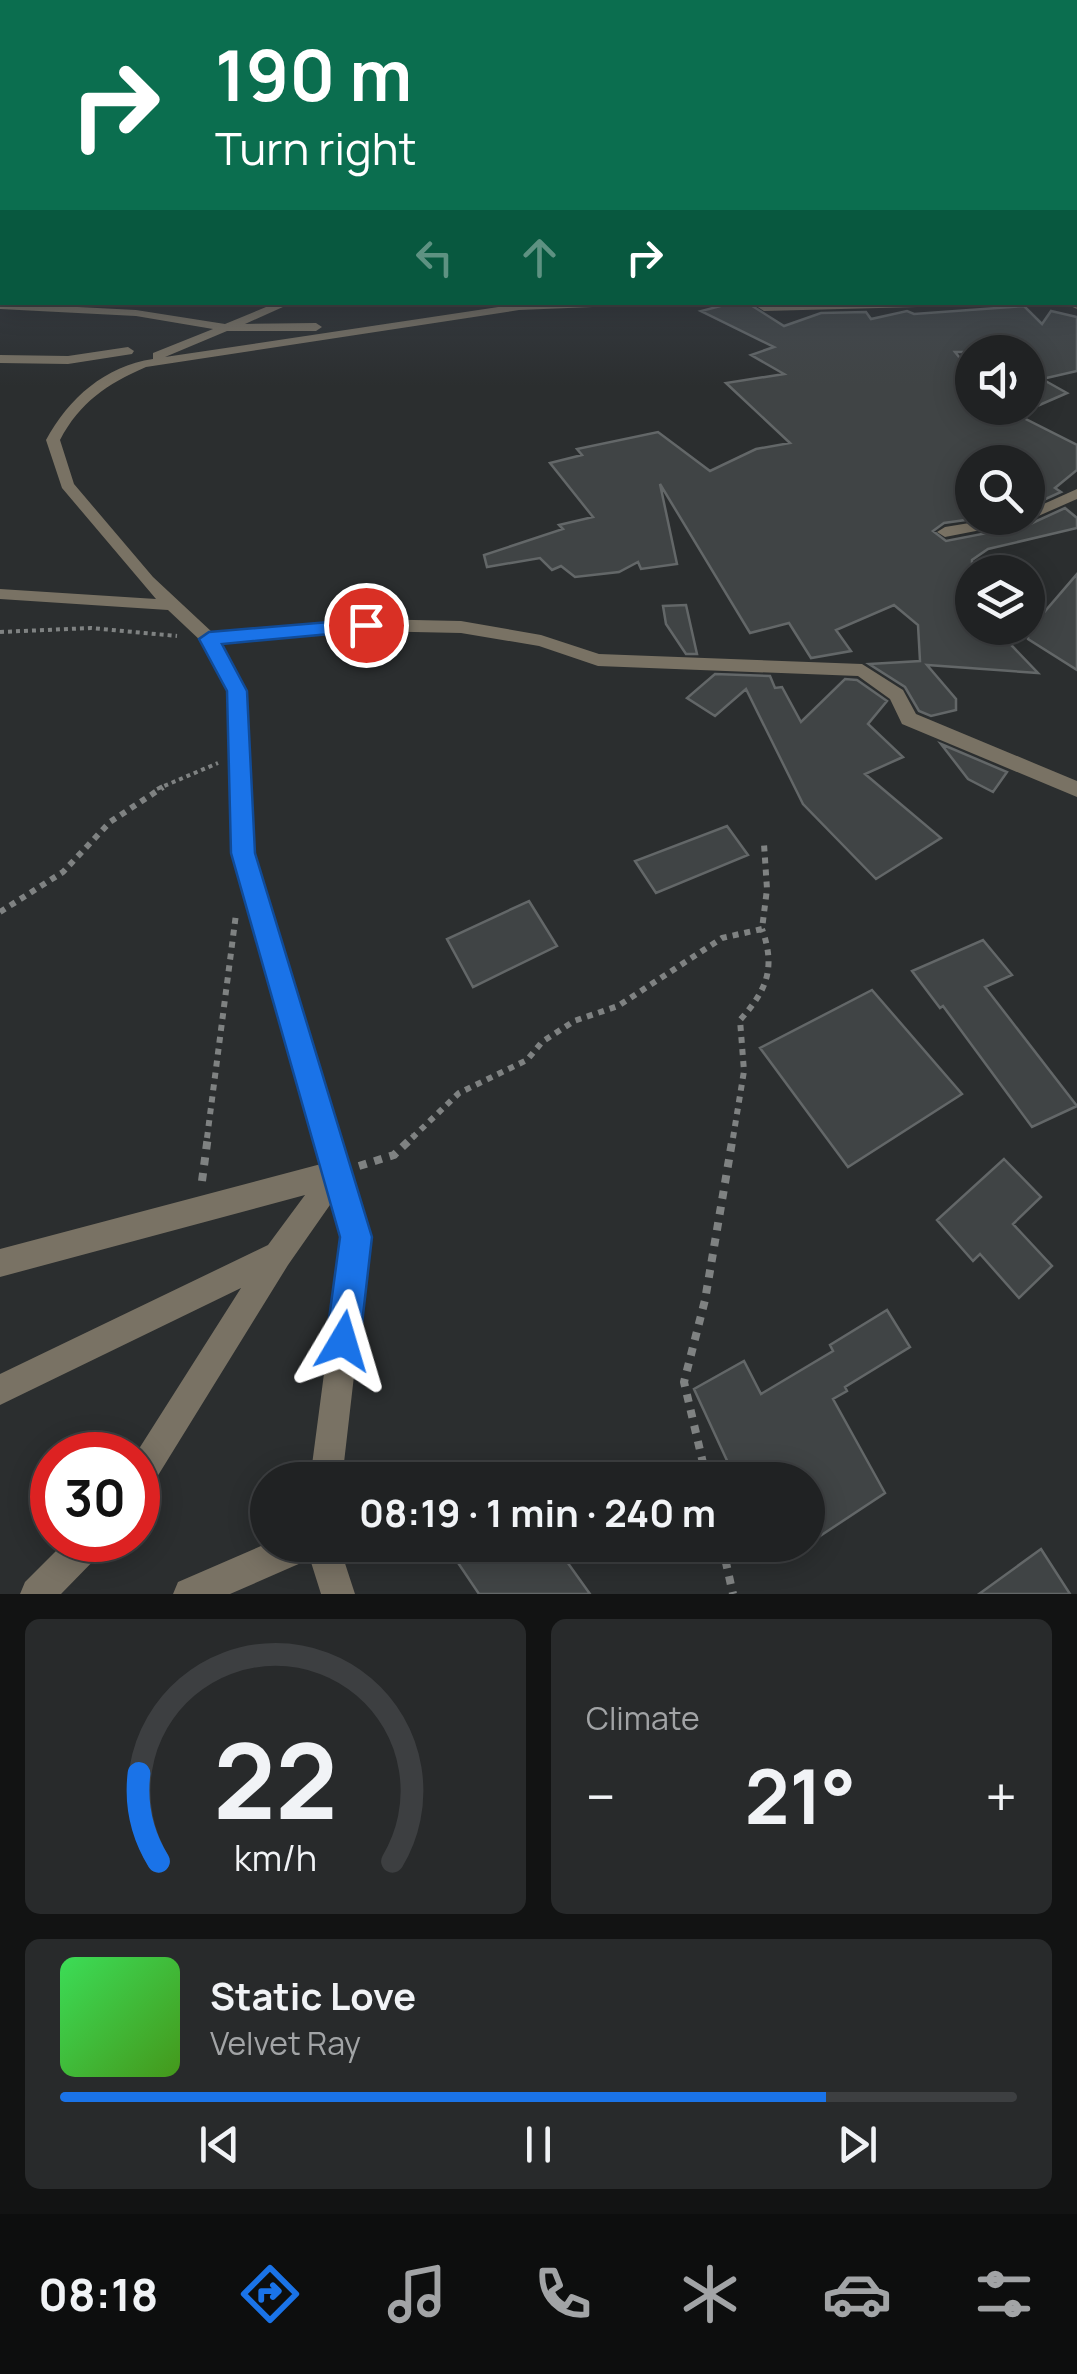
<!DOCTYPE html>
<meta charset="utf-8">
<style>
:root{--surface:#202223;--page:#282a2b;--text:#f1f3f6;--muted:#a2a4a6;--line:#3d3f41;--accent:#1a73e8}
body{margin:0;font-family:Manrope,sans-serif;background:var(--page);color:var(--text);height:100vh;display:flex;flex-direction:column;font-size:38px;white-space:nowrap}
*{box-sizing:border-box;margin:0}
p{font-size:32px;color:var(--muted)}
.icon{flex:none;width:55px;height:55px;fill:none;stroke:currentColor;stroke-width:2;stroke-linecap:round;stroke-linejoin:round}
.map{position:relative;height:1594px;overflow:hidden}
.panel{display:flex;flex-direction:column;gap:25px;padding:25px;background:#121313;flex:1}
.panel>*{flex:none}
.banner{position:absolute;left:0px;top:0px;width:1078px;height:305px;box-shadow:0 5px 25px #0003,0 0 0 2px var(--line);background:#0b6e4f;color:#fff;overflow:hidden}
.tools{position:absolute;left:955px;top:335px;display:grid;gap:20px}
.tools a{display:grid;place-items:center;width:90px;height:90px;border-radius:50%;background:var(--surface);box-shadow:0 5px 25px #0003,0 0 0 2px var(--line);font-size:50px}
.speed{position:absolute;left:30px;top:1432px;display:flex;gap:20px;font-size:50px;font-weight:700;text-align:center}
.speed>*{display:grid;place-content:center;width:130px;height:130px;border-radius:50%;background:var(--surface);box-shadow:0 5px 25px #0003,0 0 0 2px var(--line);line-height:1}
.speed .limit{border:15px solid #d22;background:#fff;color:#111}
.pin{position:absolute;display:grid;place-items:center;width:85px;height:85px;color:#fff;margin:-42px;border:5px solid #fff;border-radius:50%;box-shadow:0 2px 10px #0007}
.me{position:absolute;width:110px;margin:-55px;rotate:7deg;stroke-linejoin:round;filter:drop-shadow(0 0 8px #0008)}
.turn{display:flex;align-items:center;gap:35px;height:210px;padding:0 50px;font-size:45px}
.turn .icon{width:130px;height:130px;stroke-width:2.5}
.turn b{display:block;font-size:70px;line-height:85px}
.lanes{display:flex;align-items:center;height:95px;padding:0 50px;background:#0003;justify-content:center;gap:50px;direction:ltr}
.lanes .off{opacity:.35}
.big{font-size:75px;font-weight:700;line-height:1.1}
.panel .widget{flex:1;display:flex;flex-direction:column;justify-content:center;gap:15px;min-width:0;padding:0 35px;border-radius:15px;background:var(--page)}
.panel .dial{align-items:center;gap:0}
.dial svg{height:260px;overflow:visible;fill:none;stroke:var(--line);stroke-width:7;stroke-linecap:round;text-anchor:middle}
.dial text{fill:var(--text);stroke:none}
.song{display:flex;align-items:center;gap:30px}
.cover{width:120px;height:120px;border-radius:15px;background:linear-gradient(135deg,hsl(130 70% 55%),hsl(100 70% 35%))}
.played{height:10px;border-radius:5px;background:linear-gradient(90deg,var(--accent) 80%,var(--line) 80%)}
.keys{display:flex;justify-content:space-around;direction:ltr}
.heat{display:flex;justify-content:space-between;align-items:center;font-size:55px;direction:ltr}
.panel .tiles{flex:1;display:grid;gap:25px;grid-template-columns:1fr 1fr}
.widget:last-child{grid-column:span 2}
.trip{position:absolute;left:250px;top:1462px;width:575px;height:100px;border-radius:50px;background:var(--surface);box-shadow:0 5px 25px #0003,0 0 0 2px var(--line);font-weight:700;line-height:100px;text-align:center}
.dock{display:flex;height:160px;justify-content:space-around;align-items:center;background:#0d0e0e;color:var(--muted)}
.dock .icon{width:70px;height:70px}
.dock .active{color:var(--accent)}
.dock b{font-size:45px;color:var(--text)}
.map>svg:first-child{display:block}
.building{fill:#404445;stroke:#636768;stroke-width:2.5}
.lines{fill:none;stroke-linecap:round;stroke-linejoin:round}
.path-far2{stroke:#7f8282;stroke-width:4;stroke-dasharray:4 4;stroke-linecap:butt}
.path-far1{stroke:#7f8282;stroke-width:6;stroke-dasharray:6 6;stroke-linecap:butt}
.path{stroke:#7f8282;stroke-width:8;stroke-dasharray:8 8;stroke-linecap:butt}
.street{fill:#797264;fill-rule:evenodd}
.route{fill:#1a73e8;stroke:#114b97;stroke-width:2.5}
</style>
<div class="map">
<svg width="1077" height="1594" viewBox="0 0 1077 1594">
<rect width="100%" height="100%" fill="#2b2e2f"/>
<path class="building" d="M736 302H746L784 326 821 313 866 312 871 319 907 311 914 314 1024 306 1042 324 1051 311 1077 317V371L1042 379 1067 393 1028 410V352H955L972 373V408H1004L1077 445V470L1055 488 1061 492 1028 507V462H1003L993 458 972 462V518H980L944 523 933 531 946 541 1028 525 1065 508 1077 518V528L988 549 972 560V588L964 596 972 628H995L1038 673 927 665 956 699V710L931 716 919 711 905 687 869 664 920 661 918 625 894 605 836 630 851 651 811 658 789 623 750 633 660 484 677 564 641 569 638 562 619 572 575 577 561 566 552 570 540 558 487 567 484 555 563 529 559 525 593 517 550 463 582 455 577 449 658 432 710 471 756 449 790 443 726 383 784 374 751 355 774 347 701 311Z
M1077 574V670L1028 639V614L1040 617Z
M686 605 697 654H686L666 624 663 606Z
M715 674 770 676 775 688 782 687 801 722 845 679 857 680 887 701 868 724 903 757 865 774 941 838 876 879 803 804 746 689 715 716 687 698Z
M941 744 1007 772 993 792 968 779Z
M727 826 748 855 656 893 635 861Z
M529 901 557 946 473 987 447 939Z
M983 940 1012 975 985 987 1077 1106 1032 1127 943 1006 940 1008 912 971Z
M872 990 962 1094 848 1167 760 1048Z
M1004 1159 1041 1197 1013 1224 1052 1266 1019 1298 980 1254 973 1261 937 1220Z
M887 1310 910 1347 845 1387 847 1391 833 1399 885 1493 808 1544V1480H736L694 1389 744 1361 761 1394 833 1351 830 1345Z
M446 1545H555L590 1594H479Z
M1041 1549 1070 1594H979Z"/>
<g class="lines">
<path class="path-far2" d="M0 632 91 628 177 636
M157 789 218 763"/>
<path class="path-far1" d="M0 912 63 872 110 822 163 787
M207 1138 236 914
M412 1138 459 1093 527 1060 542 1042 574 1021 618 1006 722 938 762 929 767 889 764 844
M733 1138 744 1071 740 1020C767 990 776 968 762 929"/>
<path class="path" d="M359 1166 394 1155 414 1136
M202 1181 208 1136
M707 1480 684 1382 705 1300 733 1136
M722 1545 733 1594"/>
<path class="street" d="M1075 197H1077V203H1075Z
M1075 223 1077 224V230L1075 229Z
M1075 240H1077V246H1075Z
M1075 301 1077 309 1062 302H1075Z
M278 302H294L245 324 316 323 322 327 316 331H227L165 357 519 304 647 302 642 305 519 310 146 367C107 384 80 402 60 440L74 484 153 577 213 633 367 619 461 621 541 635 599 654 862 664 903 690 916 714 1077 781V797L902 724 890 699 858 676 598 666 539 646 461 633 367 631 220 644 246 691 253 853 370 1237 342 1480H310L342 1237 332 1202 288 1265 149 1490 138 1495V1455H135L241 1288 0 1405V1374L268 1245 305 1195 0 1277V1249L321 1164 233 853 228 691 202 642 168 610 0 599V589L156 599 62 488 46 440C69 398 105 366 153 359V353L213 329 136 316 0 309V303L136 310 225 324Z
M750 302 766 305 999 302 994 305 764 311Z
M128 347 134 351 132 354 68 364 0 363V355L68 356Z
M1077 489V499L1027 521 945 537 937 532 945 527 1000 518H1028V511Z
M67 1540H107L102 1552 61 1594H20L25 1582Z
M268 1543 339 1545 355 1594H321L310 1559 230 1594H173L178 1582Z"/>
</g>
<linearGradient id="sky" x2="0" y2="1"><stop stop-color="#18191a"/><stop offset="0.42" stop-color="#444c58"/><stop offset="1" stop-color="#444c58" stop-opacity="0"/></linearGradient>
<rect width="1077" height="386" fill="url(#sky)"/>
<path class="route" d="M366 619 373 620V630L222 644 247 691 255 853 372 1237 360 1341 355 1353 343 1358 331 1353 326 1341 340 1237 231 853 227 691 199 639 209 632Z"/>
</svg>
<div class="tools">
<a><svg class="icon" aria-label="sound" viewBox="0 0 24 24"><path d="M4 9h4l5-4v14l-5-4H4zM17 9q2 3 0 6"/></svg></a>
<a><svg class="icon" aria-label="search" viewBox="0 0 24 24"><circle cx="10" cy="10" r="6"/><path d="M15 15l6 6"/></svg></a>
<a><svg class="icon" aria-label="layers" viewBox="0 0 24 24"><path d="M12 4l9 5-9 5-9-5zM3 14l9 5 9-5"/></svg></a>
</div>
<div class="speed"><div class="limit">30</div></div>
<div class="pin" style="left:366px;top:625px;background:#d93025"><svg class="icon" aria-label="arrive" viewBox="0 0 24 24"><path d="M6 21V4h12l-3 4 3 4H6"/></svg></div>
<svg class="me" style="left:343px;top:1341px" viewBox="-20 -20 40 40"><path d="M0-17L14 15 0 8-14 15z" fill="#1a73e8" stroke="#fff" stroke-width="4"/></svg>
<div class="trip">08:19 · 1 min · 240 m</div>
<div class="banner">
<div class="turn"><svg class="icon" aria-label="right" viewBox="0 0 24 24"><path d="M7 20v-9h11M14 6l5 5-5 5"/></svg><div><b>190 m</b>Turn right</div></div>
<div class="lanes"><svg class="icon off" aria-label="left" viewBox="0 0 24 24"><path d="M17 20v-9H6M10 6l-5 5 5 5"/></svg><svg class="icon off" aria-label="ahead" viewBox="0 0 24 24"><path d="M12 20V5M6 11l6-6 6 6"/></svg><svg class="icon" aria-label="right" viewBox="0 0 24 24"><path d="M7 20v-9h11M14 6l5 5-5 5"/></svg></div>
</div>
</div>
<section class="panel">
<div class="tiles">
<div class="widget dial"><svg viewBox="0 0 100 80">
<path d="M14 69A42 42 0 1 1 86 69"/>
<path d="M14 69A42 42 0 0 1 8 42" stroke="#1a73e8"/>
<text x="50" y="56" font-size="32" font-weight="700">22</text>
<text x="50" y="72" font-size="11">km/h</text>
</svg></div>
<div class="widget"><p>Climate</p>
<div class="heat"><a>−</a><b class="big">21°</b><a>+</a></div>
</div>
<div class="widget">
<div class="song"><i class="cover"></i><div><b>Static Love</b><p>Velvet Ray</p></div></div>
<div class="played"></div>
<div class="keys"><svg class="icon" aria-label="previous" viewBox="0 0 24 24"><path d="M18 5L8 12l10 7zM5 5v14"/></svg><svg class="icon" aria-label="pause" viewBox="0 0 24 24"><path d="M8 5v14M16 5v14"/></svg><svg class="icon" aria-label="next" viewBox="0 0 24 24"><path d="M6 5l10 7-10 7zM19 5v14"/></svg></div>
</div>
</div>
</section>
<nav class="dock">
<b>08:18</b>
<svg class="icon active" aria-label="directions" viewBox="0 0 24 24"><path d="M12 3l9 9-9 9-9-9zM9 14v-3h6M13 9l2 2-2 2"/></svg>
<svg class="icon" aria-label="music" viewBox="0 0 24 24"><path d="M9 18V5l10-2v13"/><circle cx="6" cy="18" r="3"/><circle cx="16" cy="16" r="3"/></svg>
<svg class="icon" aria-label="phone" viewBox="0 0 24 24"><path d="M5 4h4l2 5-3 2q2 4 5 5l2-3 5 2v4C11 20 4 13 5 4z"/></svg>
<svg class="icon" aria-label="climate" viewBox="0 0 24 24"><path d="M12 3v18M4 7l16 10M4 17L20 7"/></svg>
<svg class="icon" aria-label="car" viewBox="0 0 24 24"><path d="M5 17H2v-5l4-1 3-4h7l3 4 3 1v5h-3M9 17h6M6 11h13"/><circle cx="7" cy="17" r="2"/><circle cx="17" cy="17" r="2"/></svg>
<svg class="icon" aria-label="filters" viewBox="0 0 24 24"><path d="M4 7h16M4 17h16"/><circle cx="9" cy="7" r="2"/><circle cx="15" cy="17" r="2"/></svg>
</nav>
